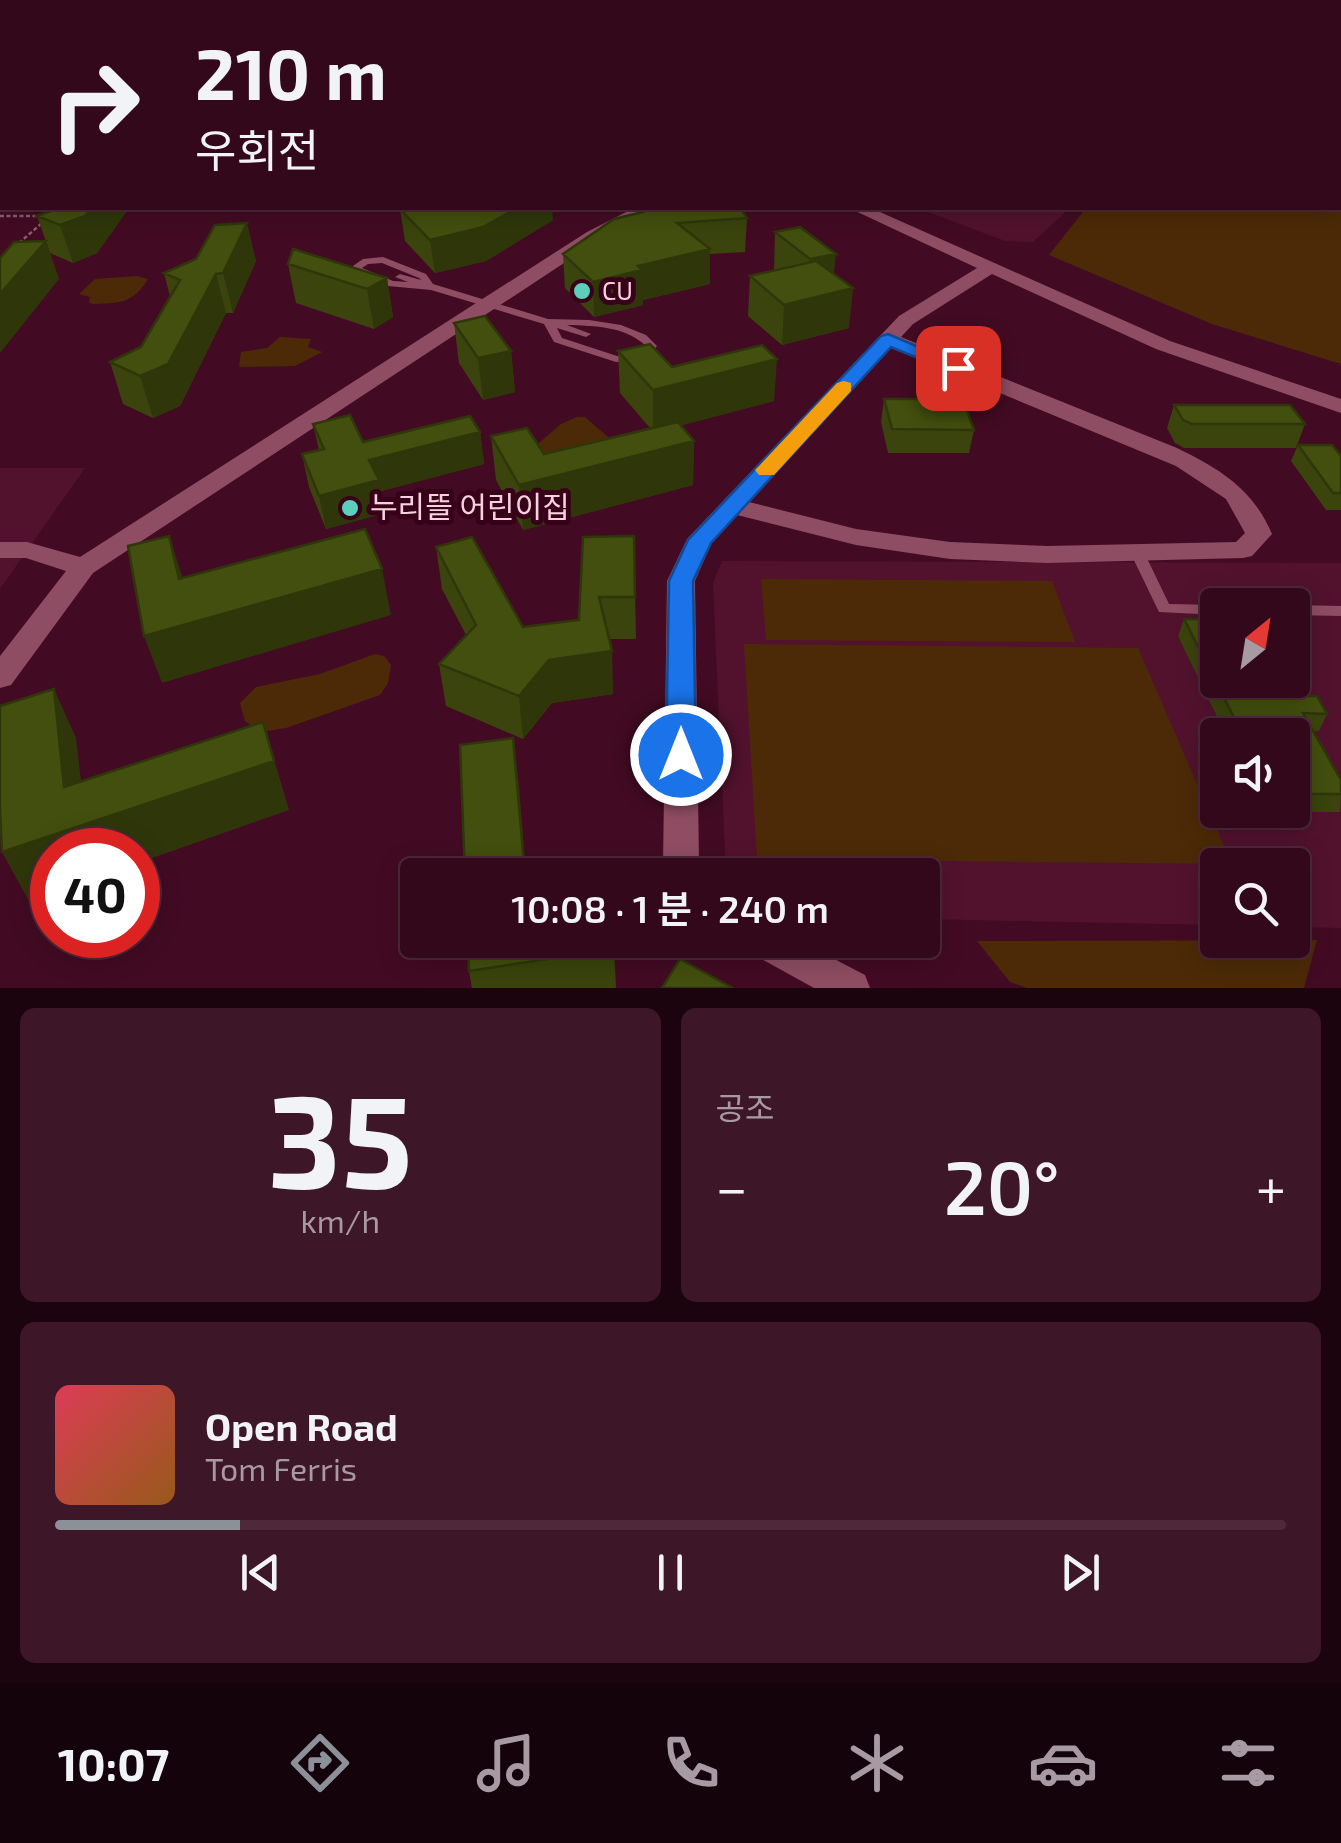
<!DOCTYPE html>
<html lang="ko">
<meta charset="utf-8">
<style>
:root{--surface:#32081a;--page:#3d1627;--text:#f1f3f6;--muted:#a89aa2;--line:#4d2939;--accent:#8c9099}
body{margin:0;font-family:"Exo 2","Noto Sans KR",sans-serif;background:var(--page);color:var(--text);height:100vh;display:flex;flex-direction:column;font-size:38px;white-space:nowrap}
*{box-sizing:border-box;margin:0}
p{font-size:32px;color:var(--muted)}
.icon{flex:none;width:55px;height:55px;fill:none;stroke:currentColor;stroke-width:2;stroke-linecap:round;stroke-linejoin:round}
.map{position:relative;height:988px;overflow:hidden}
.panel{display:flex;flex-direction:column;gap:20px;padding:20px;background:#1c040e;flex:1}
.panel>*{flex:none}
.banner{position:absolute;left:0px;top:0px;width:1342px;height:210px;box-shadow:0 5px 25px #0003,0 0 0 2px var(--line);background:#32081a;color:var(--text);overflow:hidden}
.needle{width:65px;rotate:30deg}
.controls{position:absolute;left:1200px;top:588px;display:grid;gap:20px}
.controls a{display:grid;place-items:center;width:110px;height:110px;border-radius:10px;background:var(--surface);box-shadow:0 5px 25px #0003,0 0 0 2px var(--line);font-size:50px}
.speed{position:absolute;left:30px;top:828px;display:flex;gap:20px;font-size:50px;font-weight:700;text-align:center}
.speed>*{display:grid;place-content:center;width:130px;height:130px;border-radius:50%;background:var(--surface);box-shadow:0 5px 25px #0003,0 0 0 2px var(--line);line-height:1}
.speed .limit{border:15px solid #d22;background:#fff;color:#111}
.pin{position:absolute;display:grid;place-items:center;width:85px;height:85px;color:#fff;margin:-42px;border-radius:20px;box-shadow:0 5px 15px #0006}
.me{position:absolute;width:110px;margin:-55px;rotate:0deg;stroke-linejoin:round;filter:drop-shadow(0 0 8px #0008)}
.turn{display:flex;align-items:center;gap:35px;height:210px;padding:0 30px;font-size:45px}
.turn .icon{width:130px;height:130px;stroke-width:2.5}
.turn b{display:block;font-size:70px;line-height:85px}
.big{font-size:75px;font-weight:600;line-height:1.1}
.panel .tile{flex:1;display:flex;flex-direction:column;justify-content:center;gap:15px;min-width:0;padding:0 35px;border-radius:15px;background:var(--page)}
.panel .dial{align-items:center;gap:0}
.dial b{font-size:130px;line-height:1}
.song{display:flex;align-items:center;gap:30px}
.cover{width:120px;height:120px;border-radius:15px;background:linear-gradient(135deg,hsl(350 70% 55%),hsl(30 70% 35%))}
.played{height:10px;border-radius:5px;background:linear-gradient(90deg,var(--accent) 15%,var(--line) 15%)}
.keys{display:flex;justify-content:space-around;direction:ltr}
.heat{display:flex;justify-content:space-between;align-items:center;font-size:55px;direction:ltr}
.panel .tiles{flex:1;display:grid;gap:20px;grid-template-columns:1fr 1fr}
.tile:last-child{grid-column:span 2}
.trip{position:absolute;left:400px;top:858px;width:540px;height:100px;border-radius:10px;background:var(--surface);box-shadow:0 5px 25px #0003,0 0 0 2px var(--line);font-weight:600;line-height:100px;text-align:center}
.tab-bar{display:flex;height:160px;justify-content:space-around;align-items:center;background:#14030a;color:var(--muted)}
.tab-bar .icon{width:70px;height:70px}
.tab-bar .active{color:var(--accent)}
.tab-bar b{font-size:45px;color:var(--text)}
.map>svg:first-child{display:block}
.built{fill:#52122e;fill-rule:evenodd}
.green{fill:#4d2a07}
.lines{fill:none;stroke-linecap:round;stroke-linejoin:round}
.stream{stroke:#011411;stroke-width:4}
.path{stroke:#8e5e70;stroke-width:2.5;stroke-dasharray:4 2.5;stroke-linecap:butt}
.service{fill:#8f4d63;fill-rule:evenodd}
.minor{fill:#8f4d63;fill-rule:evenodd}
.tertiary{fill:#8f4d63;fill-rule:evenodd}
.secondary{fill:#cb6186;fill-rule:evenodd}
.wall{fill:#3a440c}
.shaded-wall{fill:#2f370a}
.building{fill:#434f0e;stroke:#2f370a;stroke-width:2.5}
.route{fill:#1a73e8;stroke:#114b97;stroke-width:2.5}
.slow{fill:#f59e0b}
.poi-dot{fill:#5cceba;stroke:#38011a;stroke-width:4}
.labels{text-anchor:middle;stroke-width:10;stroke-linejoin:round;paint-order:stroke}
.far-poi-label{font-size:25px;fill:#f7d2dc;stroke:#38011a;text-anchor:start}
.poi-label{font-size:30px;fill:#f7d2dc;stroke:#38011a;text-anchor:start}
</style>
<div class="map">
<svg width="1341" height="988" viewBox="0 0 1341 988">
<rect width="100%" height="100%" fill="#430b23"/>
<path class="built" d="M917 208H1070L1033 242 1005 241Z
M0 468H85L0 589Z
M722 561 1341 563V928L1293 927 1292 865H1218L1217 925 923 919 922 875H726L713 583ZM1218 605H1292V680H1218ZM1218 735H1292V810H1218Z"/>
<path class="green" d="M1341 104V364L1212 324 1049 255 1086 208H1340Z
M137 276 148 279C133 303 121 303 94 304L89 303 90 297 79 294 95 279Z
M280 337 311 339 308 347 322 352 295 366 239 367 241 352 267 348Z
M577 417H585L609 438 556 465 532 449 561 424Z
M761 579 1052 581 1075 642 766 640Z
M744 644 1138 648 1232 864 757 859Z
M375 654 384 656 391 665 388 683 380 695 286 728 260 732 245 721 240 703 256 687 320 674Z
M1317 940 1304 988H1027L1010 982 977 941Z"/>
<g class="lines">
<path class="stream" d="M148 2 156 0"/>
<path class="path" d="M49 2 62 0
M0 216H39
M19 243 42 223"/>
<path class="service" d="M106 0H115L109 2H102Z
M2 37V41L0 42V38Z
M383 257 426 274 433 284 548 319 589 320 621 325 646 335 657 346 644 360 616 362 554 342 544 324 431 290 388 286 350 268 363 259ZM382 263 419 278 421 280 400 274 395 277 408 282 393 281 362 268 368 264ZM567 325C595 326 625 326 646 346L637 355 617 356 562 338 557 328 586 337 591 334Z
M1137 548 1144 552 1169 604 1218 605V615L1159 612 1130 552Z
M1292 605 1341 606V616L1292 615Z"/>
<path class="minor" d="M1340 92H1341V100H1340Z
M0 173H2V183H0Z"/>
<path class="tertiary" d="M634 208H655L599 240 93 573 11 685 0 688V656L66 571 26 558H0V542H27L80 557 587 232Z
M849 208H871L1170 341 1341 399V413L1156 349 992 274 913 324 901 337 1177 448C1220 469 1253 489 1272 534L1252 556 1243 558 1047 563 950 559 856 545 737 515 712 542 695 581 699 863 705 875H668L663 865 667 581 687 539 899 316 977 268ZM891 348 1176 466 1226 499 1245 533 1236 542 1047 546 950 542 856 529 749 502Z
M743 940H798L865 975 870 988H814L749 952Z"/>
<path class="secondary" d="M0 0H22L2 5Z"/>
</g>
<path class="wall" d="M1095 0H1325L1324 2H1101Z
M272 208H341V209L273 211Z
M400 209 553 220 486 261 435 273 405 241Z
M127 211 97 253 73 263 50 253 37 216Z
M643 212 747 218 745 252 710 254V284L643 300V305L594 317 565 288 563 254Z
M775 232 834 274 849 328 782 345 748 316 750 276 774 271Z
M196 259 256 261 233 313H226L180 406 153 418 123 404 110 362 141 347 170 296 164 273Z
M288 264 387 278 393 317 374 329 296 303Z
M454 323 511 351 515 392 483 400 459 363Z
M618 351 774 401 681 425 694 441 693 485 523 530 496 480 491 436 544 454 650 428 620 393Z
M884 399 974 430 969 453H888L881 422Z
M1174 405 1305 424 1296 448H1184L1175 443 1167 428Z
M313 424 363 442 480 432 484 464 381 491 385 513 326 529 309 487 302 454 319 450Z
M1298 445 1341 456V510H1326L1291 461Z
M634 536 636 639H609L613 694 552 703 523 739 446 706 439 664 466 635 442 589 436 547 523 627 579 620Z
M1184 619 1293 696 1327 714 1319 731H1313L1341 794 1340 812H1264L1263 810H1292V735H1226L1178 636Z
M614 949 616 988H472L469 971Z"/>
<path class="shaded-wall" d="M559 0H579V2H538Z
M1142 0H1209V2H1141Z
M1261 0H1325L1324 2H1242Z
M92 208H126L127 211 97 253 73 263 60 225Z
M513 208H552L553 220 486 261 435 273 430 240Z
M247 223 256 261 233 313 223 273Z
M46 241 59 279 0 353V294Z
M710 249V284L643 300V305L594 317 593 282 638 266Z
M836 254 832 292 807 298 810 259Z
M216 274 226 313 180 406 153 418 140 376Z
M387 278 393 317 374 329 367 289Z
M853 288 849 328 782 345 784 305Z
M511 351 515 392 483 400 478 358Z
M777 359 774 401 653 433V390Z
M480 432 484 464 381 491 385 513 326 529 319 496 369 460Z
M694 441 693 485 523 530 519 485Z
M169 536 184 582 382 569 391 615 162 683 144 636 179 579Z
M612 651 613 694 552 703 523 739 519 696 549 660Z
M54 689 76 738 86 824 263 722 289 810 138 863V850H52V893L29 901 2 852 64 787Z
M513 738 519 786 526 875H525Z"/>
<path class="building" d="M271 0H559L538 2H272Z
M645 0H738L741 2H647Z
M59 208H92L85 216 60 225 37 216Z
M402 208H517L483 227 430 240 400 209Z
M649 208H740L747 218 677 223 710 249 638 266 642 270 593 282 563 254 614 219 643 212Z
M247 223 223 273 216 274 168 364 140 376 110 362 141 347 180 280 164 273 196 259 215 225Z
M800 227 836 254 810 259 775 232Z
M46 241 0 294V258L14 242Z
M293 249 387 278 367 289 288 264Z
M816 261 853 288 784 305 750 276Z
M485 316 511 351 478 358 454 323Z
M650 344 672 367 762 345 777 359 653 390 618 351Z
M884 399H963L974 430 892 429Z
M1174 405H1290L1305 424H1192L1183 420Z
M350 415 363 442 470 416 480 432 369 460 379 480 319 496 302 454 324 449 313 424Z
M678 422 694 441 519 485 491 436 527 428 544 454Z
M1298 445H1332L1341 456V493H1333Z
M365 529 382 569 144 636 128 546 169 536 179 579Z
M634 536 635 597H599L612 651 549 660 519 696 439 664 476 625 436 547 472 537 523 627 579 620 583 537Z
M1184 619H1218V680H1284L1293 696H1317L1327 714 1303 713 1341 780V794H1292V735H1243Z
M54 689 64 787 263 722 274 761 2 852 0 809V706Z
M513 738 525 875H465L460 745Z
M468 940H613L614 949 469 971Z
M680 959 733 988H662Z"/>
<path class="route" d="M888 334 968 368 965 372H952L891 347 711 543 693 581 696 755 691 763 681 767 671 763 666 755 669 581 688 540 881 336Z"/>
<path class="slow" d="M844 381 851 383V391L774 475H759L755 470 759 466 837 383Z"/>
<g class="poi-dot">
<circle cx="582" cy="291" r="10"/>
<circle cx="350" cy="508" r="10"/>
</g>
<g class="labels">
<g class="far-poi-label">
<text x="602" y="300">CU</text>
</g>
<g class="poi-label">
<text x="370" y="518">누리뜰 어린이집</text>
</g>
</g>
</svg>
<div class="controls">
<a><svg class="needle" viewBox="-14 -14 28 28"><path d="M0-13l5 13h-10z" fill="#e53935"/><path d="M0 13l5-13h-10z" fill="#a89aa2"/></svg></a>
<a><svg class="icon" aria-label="sound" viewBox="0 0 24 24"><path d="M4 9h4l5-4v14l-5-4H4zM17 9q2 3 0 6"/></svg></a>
<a><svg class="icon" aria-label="search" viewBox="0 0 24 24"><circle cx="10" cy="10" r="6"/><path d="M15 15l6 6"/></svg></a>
</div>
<div class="speed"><div class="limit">40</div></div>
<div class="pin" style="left:958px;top:368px;background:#d93025"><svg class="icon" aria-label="arrive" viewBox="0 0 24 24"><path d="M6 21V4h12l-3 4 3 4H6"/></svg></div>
<svg class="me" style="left:681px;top:755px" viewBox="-20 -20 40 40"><circle r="17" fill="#1a73e8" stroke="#fff" stroke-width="3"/><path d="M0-11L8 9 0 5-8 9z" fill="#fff"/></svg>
<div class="trip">10:08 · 1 분 · 240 m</div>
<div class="banner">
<div class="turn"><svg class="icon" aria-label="right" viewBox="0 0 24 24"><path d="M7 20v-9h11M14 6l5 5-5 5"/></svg><div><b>210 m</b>우회전</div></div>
</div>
</div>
<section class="panel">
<div class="tiles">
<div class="tile dial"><b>35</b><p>km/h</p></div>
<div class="tile"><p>공조</p>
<div class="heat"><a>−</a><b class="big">20°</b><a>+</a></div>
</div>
<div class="tile">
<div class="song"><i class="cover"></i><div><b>Open Road</b><p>Tom Ferris</p></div></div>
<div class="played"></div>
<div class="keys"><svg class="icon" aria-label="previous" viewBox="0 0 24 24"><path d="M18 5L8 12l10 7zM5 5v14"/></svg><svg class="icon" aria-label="pause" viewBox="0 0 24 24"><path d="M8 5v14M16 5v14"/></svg><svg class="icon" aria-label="next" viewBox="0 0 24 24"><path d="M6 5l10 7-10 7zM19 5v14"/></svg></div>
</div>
</div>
</section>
<nav class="tab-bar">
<b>10:07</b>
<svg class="icon active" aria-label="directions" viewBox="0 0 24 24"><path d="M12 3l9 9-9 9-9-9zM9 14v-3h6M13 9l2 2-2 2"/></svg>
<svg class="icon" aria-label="music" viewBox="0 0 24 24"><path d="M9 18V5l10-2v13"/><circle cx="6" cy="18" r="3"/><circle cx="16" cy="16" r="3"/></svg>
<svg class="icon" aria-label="phone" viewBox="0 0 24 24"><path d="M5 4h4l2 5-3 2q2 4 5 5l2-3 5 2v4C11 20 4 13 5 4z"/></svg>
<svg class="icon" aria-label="climate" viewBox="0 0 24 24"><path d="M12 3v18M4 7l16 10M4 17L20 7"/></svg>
<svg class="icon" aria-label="car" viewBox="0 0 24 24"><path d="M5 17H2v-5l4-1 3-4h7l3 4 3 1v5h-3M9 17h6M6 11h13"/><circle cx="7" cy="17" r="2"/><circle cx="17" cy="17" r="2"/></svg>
<svg class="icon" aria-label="filters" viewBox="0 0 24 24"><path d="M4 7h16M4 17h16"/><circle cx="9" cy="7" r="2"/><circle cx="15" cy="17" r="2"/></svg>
</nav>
